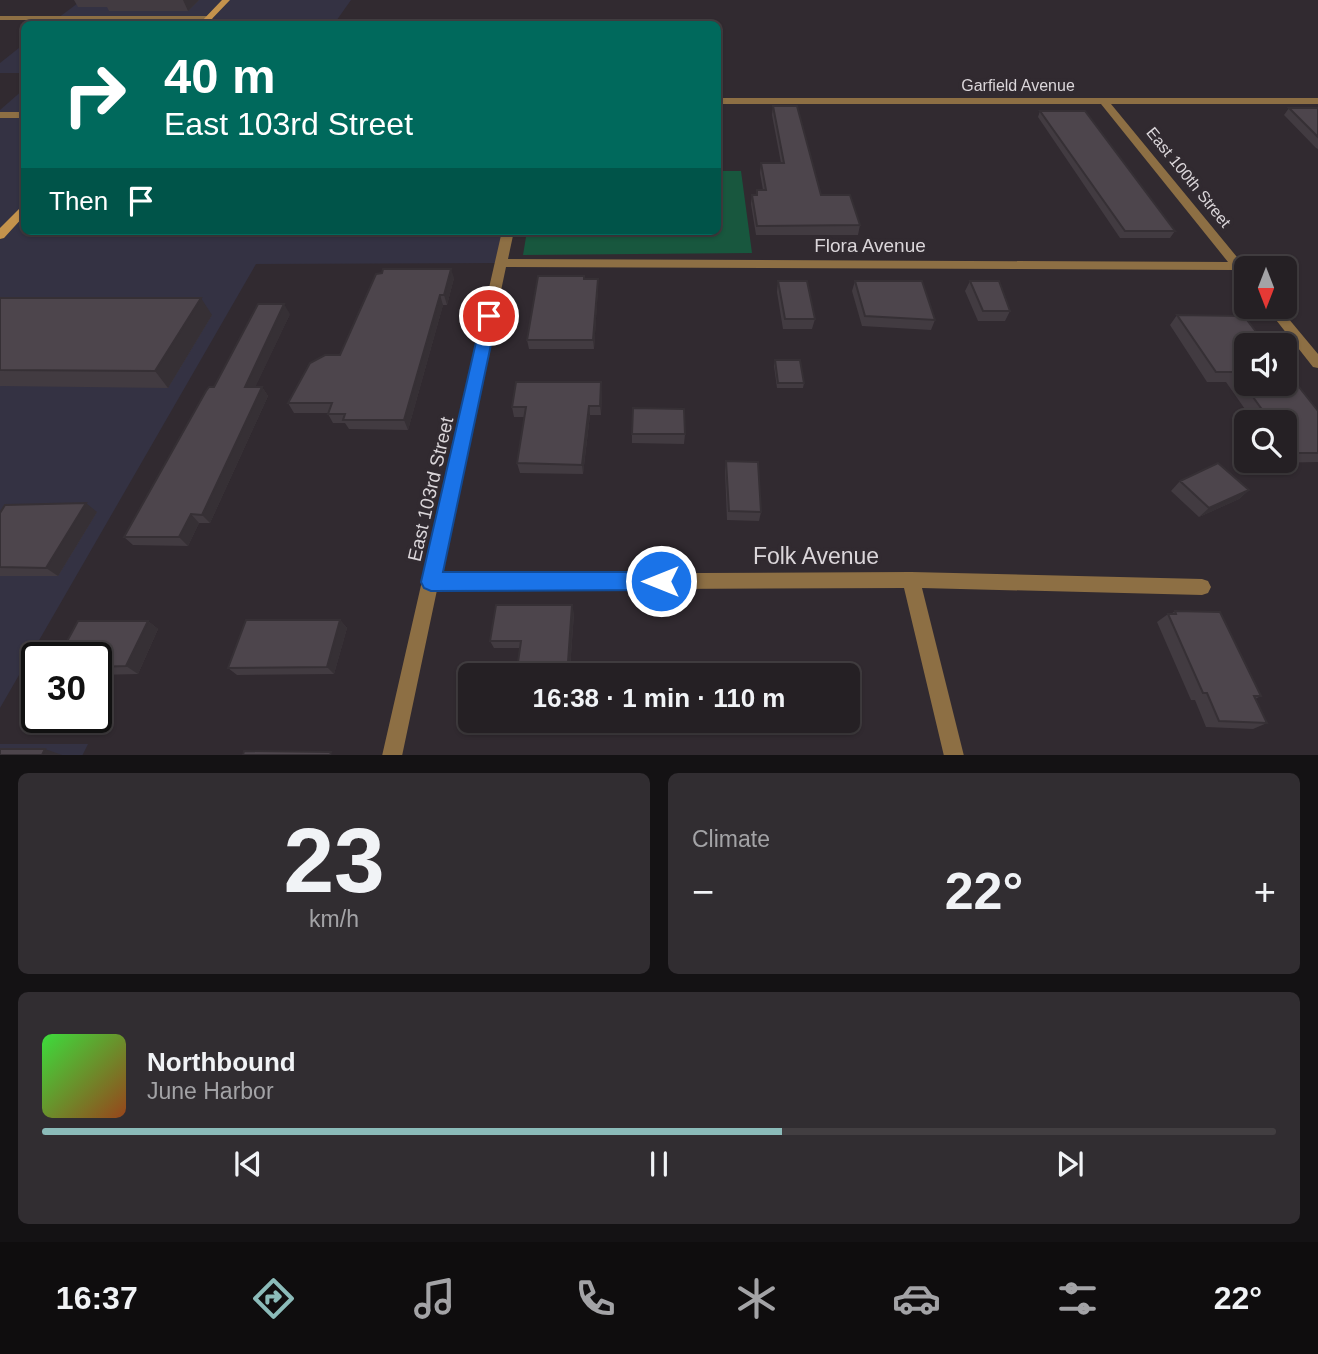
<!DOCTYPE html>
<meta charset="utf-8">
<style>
:root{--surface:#252024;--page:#312d31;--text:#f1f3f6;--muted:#a3a3a6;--line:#423e41;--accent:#8bbbb9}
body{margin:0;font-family:Helvetica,sans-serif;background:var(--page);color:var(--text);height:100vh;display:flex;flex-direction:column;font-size:26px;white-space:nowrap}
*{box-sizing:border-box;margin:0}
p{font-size:23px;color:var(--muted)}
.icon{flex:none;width:38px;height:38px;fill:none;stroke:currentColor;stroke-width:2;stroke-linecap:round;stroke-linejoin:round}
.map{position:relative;height:755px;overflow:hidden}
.panel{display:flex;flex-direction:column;gap:18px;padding:18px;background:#141214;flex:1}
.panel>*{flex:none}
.guide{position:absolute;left:21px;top:21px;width:700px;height:214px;border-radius:10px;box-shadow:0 2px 5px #0004,0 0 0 2px var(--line);background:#00695c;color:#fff;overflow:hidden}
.needle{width:46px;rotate:180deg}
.controls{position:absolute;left:1234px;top:256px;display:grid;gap:14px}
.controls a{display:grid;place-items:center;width:63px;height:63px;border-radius:10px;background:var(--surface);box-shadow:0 2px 5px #0004,0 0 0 2px var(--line);font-size:35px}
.speed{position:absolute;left:21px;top:642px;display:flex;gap:14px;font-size:35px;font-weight:700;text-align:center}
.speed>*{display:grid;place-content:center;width:91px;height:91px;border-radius:50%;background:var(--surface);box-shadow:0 2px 5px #0004,0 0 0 2px var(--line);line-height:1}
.speed .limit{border:4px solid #111;border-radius:10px;background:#fff;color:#111}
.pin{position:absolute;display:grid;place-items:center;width:60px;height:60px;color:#fff;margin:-30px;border:4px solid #fff;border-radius:50%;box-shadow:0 2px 7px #0007}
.me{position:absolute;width:77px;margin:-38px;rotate:270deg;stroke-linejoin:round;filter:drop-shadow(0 0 5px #0008)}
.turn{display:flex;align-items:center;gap:24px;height:147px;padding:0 28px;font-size:32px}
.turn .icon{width:91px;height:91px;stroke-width:2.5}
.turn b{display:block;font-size:49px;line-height:60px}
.then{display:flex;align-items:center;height:66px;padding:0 28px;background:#0003;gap:14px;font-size:26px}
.big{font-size:52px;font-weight:700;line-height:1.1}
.panel .widget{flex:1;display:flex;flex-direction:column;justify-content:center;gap:10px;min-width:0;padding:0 24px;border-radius:10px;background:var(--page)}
.panel .dial{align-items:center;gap:0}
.dial b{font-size:91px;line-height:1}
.song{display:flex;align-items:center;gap:21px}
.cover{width:84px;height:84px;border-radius:10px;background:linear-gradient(135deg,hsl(120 70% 55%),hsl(20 70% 35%))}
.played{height:7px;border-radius:4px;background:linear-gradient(90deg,var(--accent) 60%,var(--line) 60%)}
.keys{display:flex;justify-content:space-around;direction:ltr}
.heat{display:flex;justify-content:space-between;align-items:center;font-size:38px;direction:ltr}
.panel .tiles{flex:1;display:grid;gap:18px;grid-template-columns:1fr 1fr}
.widget:last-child{grid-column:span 2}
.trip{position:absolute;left:458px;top:663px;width:402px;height:70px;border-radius:10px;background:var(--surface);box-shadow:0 2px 5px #0004,0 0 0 2px var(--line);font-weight:700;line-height:70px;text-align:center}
.dock{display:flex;height:112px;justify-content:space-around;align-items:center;background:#0f0d0e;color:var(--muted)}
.dock .icon{width:49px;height:49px}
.dock .on{color:var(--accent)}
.dock b{font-size:32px;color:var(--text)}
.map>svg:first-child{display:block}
.commercial{fill:#343243}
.green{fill:#18573e}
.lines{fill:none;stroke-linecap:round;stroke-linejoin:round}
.minor{fill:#8d6f44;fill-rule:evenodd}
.secondary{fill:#c4934c;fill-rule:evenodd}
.wall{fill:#423b41}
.shaded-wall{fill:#363035}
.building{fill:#4d454c;stroke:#363035;stroke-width:2}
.route{fill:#1a73e8;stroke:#114b97;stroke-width:2}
.labels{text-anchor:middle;stroke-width:7;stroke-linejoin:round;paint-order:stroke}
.far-street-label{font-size:16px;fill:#dbd6da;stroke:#312a30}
.street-label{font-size:19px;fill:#dbd6da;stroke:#312a30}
.near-street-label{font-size:23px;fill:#dbd6da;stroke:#312a30}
</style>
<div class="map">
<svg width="1318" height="756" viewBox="0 0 1318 756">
<rect width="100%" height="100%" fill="#312a30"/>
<path class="commercial" d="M82 0H351L334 24H50Z
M24 44V73H0V63Z
M24 89V231H508L501 263 256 264 0 708V110Z
M0 744H88L82 756 0 755Z"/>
<path class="green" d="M718 171H741L752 253 523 255 527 231H718Z"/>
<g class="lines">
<path class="minor" d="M0 16H209L213 18 209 20H0Z
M718 98H1318V104H1111L1246 268V280L1242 279 1234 270 506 267 441 574 911 572 1202 579 1208 581 1211 587 1208 593 1202 595 922 588 964 756H944L904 588 437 590 402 756H382L502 231H514L508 259 1228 262 1101 104H718Z
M0 112H24V118H0Z
M1265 306H1278L1318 354V368L1313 367Z"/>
<path class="secondary" d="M222 0H230L207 24H199Z
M24 207V216L4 238 0 239V228L20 208Z"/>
</g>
<path class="wall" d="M74 0H199L188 11H109L107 7H78Z
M773 106 821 195 860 225 858 235H756L751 204 752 195H756L757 190H763L760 173 761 163H781L772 115Z
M1289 108H1318V149L1316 148 1284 115Z
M1040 111 1175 231 1170 238H1120L1038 117Z
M454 278 447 305H443L408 430 349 429 345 423H333L328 414V413H294L288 403 340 355Z
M585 279 598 288 594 349H529L527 340Z
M778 281 815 319 812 329H783L777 292Z
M855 281 935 320 931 330 862 326 852 291Z
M970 281 1010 311 1005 321H978L965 291Z
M0 298 212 315 168 388 0 386Z
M290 314 255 387H262L268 396 210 523H199L188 546 133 545 124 537 214 387Z
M1177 315 1318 411V462L1268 463 1266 460H1284V422H1254L1226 382H1207L1170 325Z
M775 360 804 383 803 388H777L774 366Z
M602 392 601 415H590L583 474 520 473 517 463 525 417H514L512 407Z
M632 434H685L684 444 632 443Z
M726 461 761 512 759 521 727 520 725 471Z
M1180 481 1249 490 1239 499 1199 517 1171 491Z
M97 512 58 576H0V513Z
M1175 611 1261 696 1255 699 1267 723 1253 729 1206 727 1195 700H1191L1157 622 1168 614H1171Z
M574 613 570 669H521L518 662 520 648H494L490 641Z
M340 620 347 628 334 674 237 675 228 668Z
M148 621 158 629 138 674 96 675V658Z"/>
<path class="shaded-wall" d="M183 0H199L188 11Z
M451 269 454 278 447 305 444 295Z
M598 279V288L594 349 593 340Z
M440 295 443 305 408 430 404 420Z
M201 298 212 315 168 388 155 371Z
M284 304 290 314 251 396 245 387Z
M601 382 602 392 601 415 600 406Z
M262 387 268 396 210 523 202 515Z
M589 406 590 415 583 474 582 465Z
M1249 490 1239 499 1199 517 1209 508Z
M86 503 97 512 58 576 46 568Z
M191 514 199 523 188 546 179 537Z
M572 605 574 613 570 669 568 662Z
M340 620 347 628 334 674 327 667Z
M148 621 158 629 138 674 126 666Z
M45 749 62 755H42Z"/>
<path class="building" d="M773 106H797L821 195H850L860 225 757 226 752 195H757V190H766L761 163H784Z
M1289 108H1318V137Z
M1040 111H1085L1175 231H1125Z
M383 269H451L444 295H440L404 420H343L345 414H328L332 403H288L310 363 325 355H340L376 274 382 273Z
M538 276H584V279H598L593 340H527Z
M778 281H807L815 319H785Z
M855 281H922L935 320 865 316Z
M970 281H999L1010 311H983Z
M0 298H201L155 371 0 370Z
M258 304H284L245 387H262L202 515 191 514 179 537H124L206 391 209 387H214Z
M1177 315 1244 316 1266 345H1246V383H1284V368L1318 411V453H1284V422H1271L1235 372H1216Z
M775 360H800L804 383H778Z
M516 382H601L600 406H589L582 465 517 463 526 407H512Z
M633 408 684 409 685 434H632Z
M726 461 758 462 761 512 729 511Z
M1218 463 1249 490 1209 508 1180 481Z
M86 503 46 568 0 567V513L5 505Z
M496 605H572L568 662H518L521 641H490Z
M1175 611 1220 612 1261 696H1254L1267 723 1219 721 1207 693H1203L1168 614H1176Z
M246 620H340L327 667 228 668Z
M78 621H148L126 666 96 667V658H58Z
M0 749H45L42 755H0Z
M244 751 331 752 330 755H243Z"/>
<path class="route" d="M489 311 497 316 443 572H661L668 574 671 581 668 588 661 590 431 591 424 588 421 582 482 316Z"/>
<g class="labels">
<g class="far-street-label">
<text x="1018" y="91">Garfield Avenue</text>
<text transform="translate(1189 177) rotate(51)" y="6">East 100th Street</text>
</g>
<g class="street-label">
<text x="870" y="252">Flora Avenue</text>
<text transform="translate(430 489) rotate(-77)" y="7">East 103rd Street</text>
</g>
<g class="near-street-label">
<text x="816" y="564">Folk Avenue</text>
</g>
</g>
</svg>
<div class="controls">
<a><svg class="needle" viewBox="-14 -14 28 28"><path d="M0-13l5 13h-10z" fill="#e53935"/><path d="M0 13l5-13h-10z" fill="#a3a3a6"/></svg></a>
<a><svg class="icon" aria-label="sound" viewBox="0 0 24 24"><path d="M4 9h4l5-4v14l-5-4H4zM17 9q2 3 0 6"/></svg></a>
<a><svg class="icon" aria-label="search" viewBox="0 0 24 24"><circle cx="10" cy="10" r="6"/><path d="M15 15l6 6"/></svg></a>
</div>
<div class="speed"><div class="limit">30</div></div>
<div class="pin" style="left:489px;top:316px;background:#d93025"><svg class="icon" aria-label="arrive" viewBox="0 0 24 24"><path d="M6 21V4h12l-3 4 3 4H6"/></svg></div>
<svg class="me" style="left:661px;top:581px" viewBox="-20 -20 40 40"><circle r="17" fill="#1a73e8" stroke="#fff" stroke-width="3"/><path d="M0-11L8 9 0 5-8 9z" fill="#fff"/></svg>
<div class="trip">16:38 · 1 min · 110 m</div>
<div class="guide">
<div class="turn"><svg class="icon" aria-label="right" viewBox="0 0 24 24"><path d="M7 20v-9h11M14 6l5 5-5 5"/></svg><div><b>40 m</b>East 103rd Street</div></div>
<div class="then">Then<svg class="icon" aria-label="arrive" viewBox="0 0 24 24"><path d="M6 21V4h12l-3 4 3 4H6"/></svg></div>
</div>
</div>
<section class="panel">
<div class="tiles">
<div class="widget dial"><b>23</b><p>km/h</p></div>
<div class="widget"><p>Climate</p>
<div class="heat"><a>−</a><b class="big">22°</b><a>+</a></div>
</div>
<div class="widget">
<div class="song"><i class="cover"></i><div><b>Northbound</b><p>June Harbor</p></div></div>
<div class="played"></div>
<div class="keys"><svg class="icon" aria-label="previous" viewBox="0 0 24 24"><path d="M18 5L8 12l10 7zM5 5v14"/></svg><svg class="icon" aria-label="pause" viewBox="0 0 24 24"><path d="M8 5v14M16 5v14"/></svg><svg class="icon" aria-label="next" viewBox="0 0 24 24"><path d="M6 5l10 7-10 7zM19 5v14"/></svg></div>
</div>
</div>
</section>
<nav class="dock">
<b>16:37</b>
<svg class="icon on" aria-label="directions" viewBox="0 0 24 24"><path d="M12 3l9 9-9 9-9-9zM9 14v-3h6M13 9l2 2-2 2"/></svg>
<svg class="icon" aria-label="music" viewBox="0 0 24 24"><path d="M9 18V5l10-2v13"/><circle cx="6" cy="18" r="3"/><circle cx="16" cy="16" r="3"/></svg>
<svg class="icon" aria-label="phone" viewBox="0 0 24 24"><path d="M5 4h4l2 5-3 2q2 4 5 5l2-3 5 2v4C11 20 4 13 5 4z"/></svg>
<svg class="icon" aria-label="climate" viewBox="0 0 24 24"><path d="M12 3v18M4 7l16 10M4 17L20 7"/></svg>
<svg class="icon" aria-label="car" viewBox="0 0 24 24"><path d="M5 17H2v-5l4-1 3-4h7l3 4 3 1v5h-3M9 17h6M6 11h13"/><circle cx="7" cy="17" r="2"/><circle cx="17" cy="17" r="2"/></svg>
<svg class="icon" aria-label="filters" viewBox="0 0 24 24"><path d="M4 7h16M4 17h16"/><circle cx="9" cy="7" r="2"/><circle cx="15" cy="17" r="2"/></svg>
<b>22°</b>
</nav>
